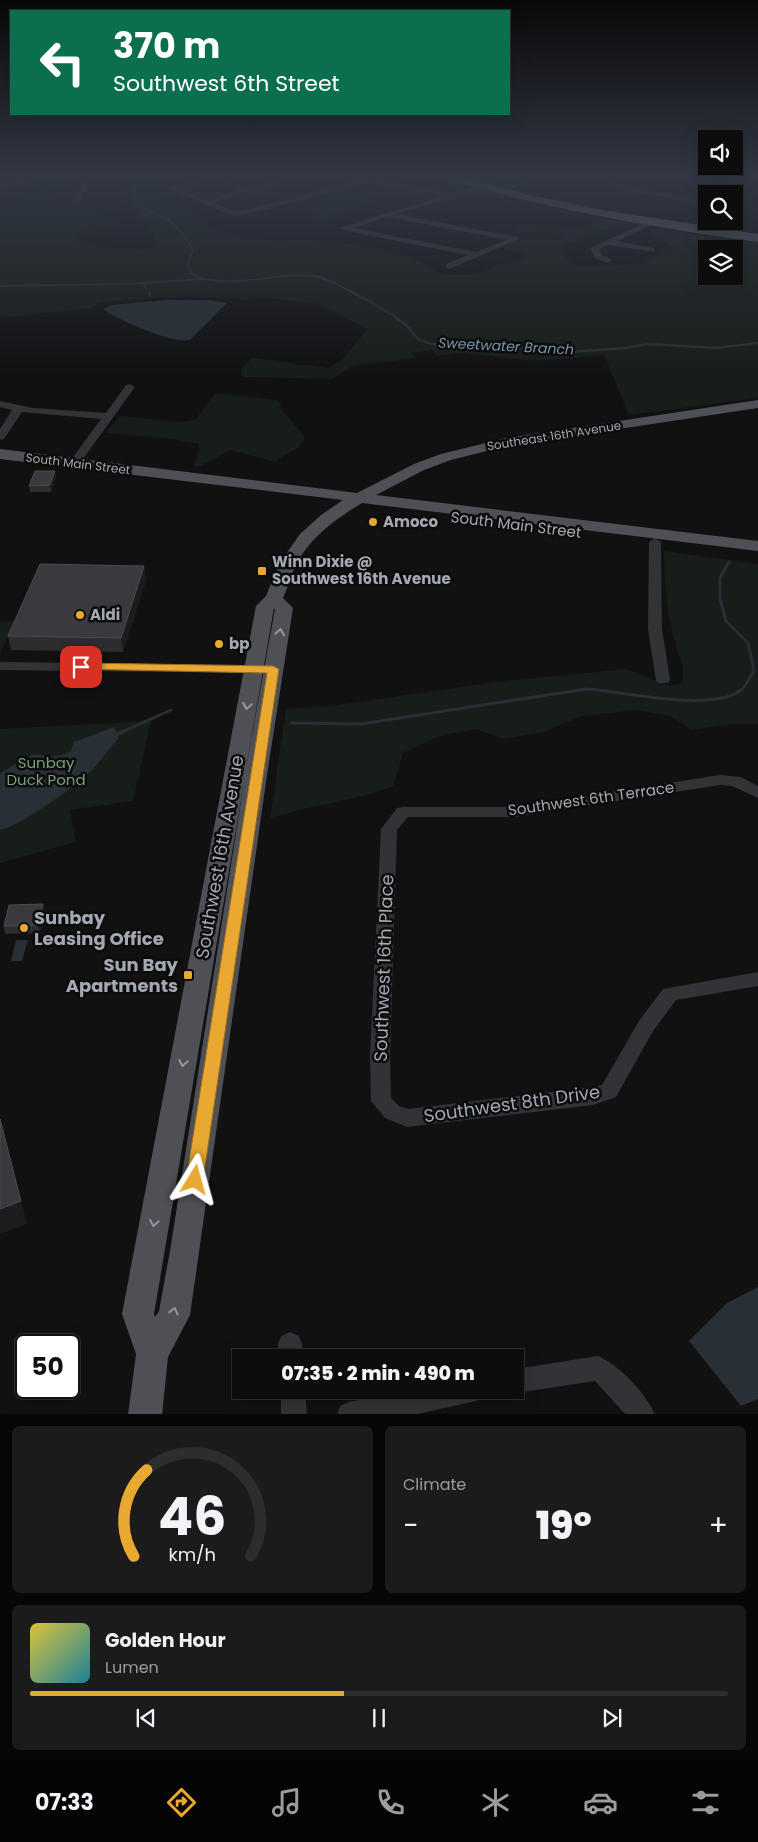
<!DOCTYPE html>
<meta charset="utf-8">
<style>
:root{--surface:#0d0d0e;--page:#1b1b1c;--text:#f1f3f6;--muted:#9a9c9e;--line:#2d2d2e;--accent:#e9a832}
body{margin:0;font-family:Poppins,sans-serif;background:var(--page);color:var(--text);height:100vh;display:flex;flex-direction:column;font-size:19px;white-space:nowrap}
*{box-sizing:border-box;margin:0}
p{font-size:16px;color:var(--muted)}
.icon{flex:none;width:28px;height:28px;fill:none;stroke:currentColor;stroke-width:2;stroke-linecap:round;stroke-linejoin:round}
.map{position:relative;height:1414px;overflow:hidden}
.details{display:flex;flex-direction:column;gap:12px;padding:12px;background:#070708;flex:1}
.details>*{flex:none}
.guide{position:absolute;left:10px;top:10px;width:500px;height:105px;border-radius:0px;box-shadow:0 5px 20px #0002,0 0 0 1px var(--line);background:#0b6e4f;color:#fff;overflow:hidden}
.buttons{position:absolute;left:698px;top:130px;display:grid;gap:10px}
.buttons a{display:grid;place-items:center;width:45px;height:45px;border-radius:0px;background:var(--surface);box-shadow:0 5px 20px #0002,0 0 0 1px var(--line);font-size:25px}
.speed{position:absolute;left:15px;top:1334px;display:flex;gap:10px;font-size:25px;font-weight:700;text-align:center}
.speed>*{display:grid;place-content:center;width:65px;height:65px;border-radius:50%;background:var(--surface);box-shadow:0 5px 20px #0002,0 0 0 1px var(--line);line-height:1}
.speed .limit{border:2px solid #111;border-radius:8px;background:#fff;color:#111}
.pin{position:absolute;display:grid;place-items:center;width:42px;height:42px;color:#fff;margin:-21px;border-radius:10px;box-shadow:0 2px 8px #0006}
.me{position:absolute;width:55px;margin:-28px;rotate:8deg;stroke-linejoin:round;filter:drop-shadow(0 0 4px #0008)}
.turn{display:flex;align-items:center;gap:18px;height:105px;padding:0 20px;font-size:22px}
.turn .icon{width:65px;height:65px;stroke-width:2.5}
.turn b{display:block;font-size:35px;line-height:42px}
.big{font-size:38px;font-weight:800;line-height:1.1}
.details .card{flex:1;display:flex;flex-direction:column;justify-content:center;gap:8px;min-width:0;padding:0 18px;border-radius:8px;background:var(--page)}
.details .dial{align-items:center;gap:0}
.dial svg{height:130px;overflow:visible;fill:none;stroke:var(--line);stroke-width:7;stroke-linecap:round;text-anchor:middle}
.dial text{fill:var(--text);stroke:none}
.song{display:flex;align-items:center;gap:15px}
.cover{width:60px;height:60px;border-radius:8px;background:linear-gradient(135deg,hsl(50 70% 55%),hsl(190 70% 35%))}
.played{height:5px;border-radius:2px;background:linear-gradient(90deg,var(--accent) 45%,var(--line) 45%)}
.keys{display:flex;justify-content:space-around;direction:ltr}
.heat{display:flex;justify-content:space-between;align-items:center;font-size:28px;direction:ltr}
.details .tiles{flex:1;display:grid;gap:12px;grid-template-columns:1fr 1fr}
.card:last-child{grid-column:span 2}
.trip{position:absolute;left:232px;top:1349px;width:292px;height:50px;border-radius:0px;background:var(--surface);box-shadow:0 5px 20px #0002,0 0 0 1px var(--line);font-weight:800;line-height:50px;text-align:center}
.dock{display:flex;height:80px;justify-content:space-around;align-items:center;background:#050506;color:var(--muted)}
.dock .icon{width:35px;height:35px}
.dock .active{color:var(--accent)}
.dock b{font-size:22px;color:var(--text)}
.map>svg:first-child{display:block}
.green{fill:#171d18;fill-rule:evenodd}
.water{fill:#282f35}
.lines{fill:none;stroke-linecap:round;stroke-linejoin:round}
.stream-far3{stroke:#282f35;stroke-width:2}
.stream-far2{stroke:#282f35;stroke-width:2.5}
.stream-far1{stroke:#282f35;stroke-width:3}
.stream{stroke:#282f35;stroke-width:4}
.minor{fill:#323337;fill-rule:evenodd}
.major{fill:#4e5056;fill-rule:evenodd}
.highway{fill:#5e6168;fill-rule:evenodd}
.wall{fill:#2d2d30}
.shaded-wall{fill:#1c1c1e}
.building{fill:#3a3a3e;stroke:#4a4c50}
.oneway{stroke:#9296a0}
.route{fill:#e9a832;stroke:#976d20}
.poi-dot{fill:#e9a832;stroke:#0c0c0d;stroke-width:2}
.labels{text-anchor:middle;stroke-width:5;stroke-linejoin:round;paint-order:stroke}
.far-street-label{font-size:12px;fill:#a3a8b2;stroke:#0c0c0d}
.far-water-label{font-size:14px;font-style:italic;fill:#7a96ad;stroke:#0c0c0d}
.poi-label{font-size:15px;font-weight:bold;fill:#a3a8b2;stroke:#0c0c0d;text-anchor:start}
.street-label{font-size:15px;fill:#a3a8b2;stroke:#0c0c0d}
.park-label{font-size:15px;fill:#7a9d7c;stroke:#0c0c0d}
.near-street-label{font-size:18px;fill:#a3a8b2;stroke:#0c0c0d}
.near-poi-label{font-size:18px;font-weight:bold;fill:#a3a8b2;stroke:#0c0c0d;text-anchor:start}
</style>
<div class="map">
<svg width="758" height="1415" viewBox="0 0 758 1415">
<rect width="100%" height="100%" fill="#111112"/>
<path class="green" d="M84 177 64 181 50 191 58 196 55 199 26 205H76L117 222 103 229 80 232 74 236C85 249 142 253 157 246 153 236 149 226 142 217 134 208 127 203 121 192L131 177H167L153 181 152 191C161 201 176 206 188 212 194 214 198 220 204 223 215 229 227 233 239 236 268 243 288 239 316 240 339 241 424 253 435 272L450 275H469L484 272 497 265 525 258 524 254 505 249V246C514 242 523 237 532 237 544 237 553 243 564 238L565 233 551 229 522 234 512 231C527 217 563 230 583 229L599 219 635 224C626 233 613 227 601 230L562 247C569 274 588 266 607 265 620 264 633 266 646 261 649 260 652 257 655 255 660 252 668 251 674 249L673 246 650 236 649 228 758 242V398L629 415 604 355 536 361 460 353 437 356 432 350 412 353 416 358 353 366 332 379 243 377 241 375V369L252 358 328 368 341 361 368 329 316 304 280 299 249 298 246 300C206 295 169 296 129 300 117 301 101 300 92 308L0 318V214L50 182ZM706 249H734V276H706Z
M476 177H528L526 179 503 184Z
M375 186 391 188 355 209 317 220 311 206 313 203 353 195Z
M215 393 278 400 281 404 280 408 305 437 300 446 275 462 231 450 200 466H194L199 450 198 444 173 439 106 433 119 416 181 422 196 419Z
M664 551 758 564V724H734L691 730 670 716 635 710 582 716 543 732 504 739 476 729 439 736 403 753 393 786C354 802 310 804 270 819L286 709 338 705 496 682 627 669 670 686 682 683C685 661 681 665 676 646 667 616 664 582 664 551Z
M0 621 15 622 0 654Z
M151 721 133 801 70 810 76 842 0 863V729Z"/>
<path class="water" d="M167 300H208L227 303 190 340C172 344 118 320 103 309L112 305Z
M114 727 118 734V739C109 749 102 759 93 769 75 787 24 824 0 830V773C8 769 26 757 32 755 48 753 51 761 71 751L74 742Z
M16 940H28L22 961H11Z
M758 1287V1399L741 1406 689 1341 727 1303Z"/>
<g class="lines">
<path class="stream-far3" d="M137 177C125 212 144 206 168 220 179 227 187 239 193 251 165 296 267 278 284 276 295 275 309 275 319 277 336 282 382 308 397 318
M143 283 146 288
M0 286 126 284 202 279
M149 293 150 295"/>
<path class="stream-far2" d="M395 317 406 325 419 340 433 344H476L570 352 626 348 647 344 716 348 758 343"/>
<path class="stream-far1" d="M291 723 361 724 586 689C623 691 712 713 741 690 746 686 750 677 754 671L748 643 726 621 720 598V578L729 562
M122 732 171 710"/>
<path class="stream" d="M118 734 125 731"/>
<path class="minor" d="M44 177H62L58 179 0 187V183Z
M88 177H95L79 202H73L72 200Z
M208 177H222V178L248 188 293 177 297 179 213 202 234 211 245 210 360 179 357 177H367L451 193 489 182H492V186L396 214 516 237 520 239 449 269 446 268V264L468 255 343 230 339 228 442 196 368 182 248 214 230 215 167 188ZM214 180 240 190 206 199 179 188ZM387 217 507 240 476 252 353 228Z
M539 177H551L504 190 500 188Z
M590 177H600L631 188 706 200V204L630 192Z
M715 177H725L745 184 737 197H734V194H731L737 185Z
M656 218 663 220 617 241 654 248V252L609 245 599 249 602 255 612 260 608 263 596 259 590 248Z
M130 384 135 387 78 466H70L68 464 101 419 22 412 4 439 0 440V429L12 410 0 407V401L33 408 106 413 126 385Z
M655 538 661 542 662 629 670 680 668 683H658L656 680 648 629 649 542Z
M0 662 263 665 268 666 270 669 268 672 263 673 0 670Z
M720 775 741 777 758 786V798L732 786 720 785 515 817H408L397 830 390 1056 391 1098 399 1106 408 1109 593 1087 602 1085 639 1021 663 989 758 972V986L676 1000 653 1031 616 1097 593 1105 407 1127 385 1118 371 1101 370 1056 381 829 397 808 403 807H515Z
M290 1332 299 1336 302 1344 303 1358H279L278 1344 281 1336Z
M598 1356C618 1364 647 1394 655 1415H626L595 1381 516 1393 508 1390H516V1369Z
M281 1390H305L307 1415H281Z
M410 1390H484L481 1399 472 1402 413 1415H337L340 1406 349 1402Z"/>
<path class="major" d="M758 400V408L506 446 451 460 424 470 376 495 758 541V551L362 503C336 519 310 537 296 565 291 575 288 587 283 598L293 608 267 775 190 1315 168 1357 162 1415H128L136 1354 122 1314 256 606 266 596 279 564 300 534 321 515 343 500 0 459V449L357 493 414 464 441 454 506 438ZM274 608 275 609 245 774ZM245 776 170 1251 159 1311 155 1317 154 1314Z"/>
<path class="highway" d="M444 177H460L526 194 602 210 758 234V242C652 227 548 209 445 179Z"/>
</g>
<path class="wall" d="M56 477 51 492H30L29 486Z
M144 566 146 580 123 652 11 650 8 636Z
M43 904 45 912 40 933 5 934 4 926Z"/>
<path class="shaded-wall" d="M55 471 56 477 51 492 50 485Z
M144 566 146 580 123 652 121 638Z
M43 904 45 912 40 933 38 925Z
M0 1117 27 1224 0 1234Z"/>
<path class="building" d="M35 471H55L50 485 29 486Z
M40 564 144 566 121 638 8 636Z
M43 904 38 925 4 926 9 905Z
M0 1119 21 1201 0 1209Z"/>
<defs><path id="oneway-chevron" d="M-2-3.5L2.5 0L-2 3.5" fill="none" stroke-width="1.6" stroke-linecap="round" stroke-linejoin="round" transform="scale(1.25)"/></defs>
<g class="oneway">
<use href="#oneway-chevron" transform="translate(280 632) rotate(-81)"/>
<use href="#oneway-chevron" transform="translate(247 706) rotate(100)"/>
<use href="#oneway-chevron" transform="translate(183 1063) rotate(100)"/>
<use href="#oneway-chevron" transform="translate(154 1223) rotate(100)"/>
<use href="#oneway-chevron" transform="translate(174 1311) rotate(-76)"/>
</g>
<linearGradient id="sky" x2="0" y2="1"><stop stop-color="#09090a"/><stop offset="0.47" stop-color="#323844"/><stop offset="1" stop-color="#323844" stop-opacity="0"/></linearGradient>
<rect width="758" height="375" fill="url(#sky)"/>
<path class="route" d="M81 663 273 666 279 669 203 1180 201 1186 195 1188 189 1186 186 1180 267 673 78 669 76 667Z"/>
<g class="poi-dot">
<circle cx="373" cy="522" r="5"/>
<rect x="257" y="566" width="10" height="10" rx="2.5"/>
<circle cx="80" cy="615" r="5"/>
<circle cx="219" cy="644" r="5"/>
<circle cx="24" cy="928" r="5"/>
<rect x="183" y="970" width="10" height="10" rx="2.5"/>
</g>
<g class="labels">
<g class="far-street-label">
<text transform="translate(554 436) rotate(-9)" y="4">Southeast 16th Avenue</text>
<text transform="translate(78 464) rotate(7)" y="4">South Main Street</text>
</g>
<g class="far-water-label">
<text transform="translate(506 346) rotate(3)" y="5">Sweetwater Branch</text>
</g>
<g class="poi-label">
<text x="383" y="527">Amoco</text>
<text x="272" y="567">Winn Dixie @<tspan x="272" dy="17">Southwest 16th Avenue</tspan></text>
<text x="90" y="620">Aldi</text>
<text x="229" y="649">bp</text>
</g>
<g class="street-label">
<text transform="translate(516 525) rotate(7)" y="5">South Main Street</text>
<text transform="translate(591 799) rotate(-8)" y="5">Southwest 6th Terrace</text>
</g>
<g class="park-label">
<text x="46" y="768">Sunbay<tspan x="46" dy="17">Duck Pond</tspan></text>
</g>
<g class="near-street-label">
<text transform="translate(220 857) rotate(-80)" y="6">Southwest 16th Avenue</text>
<text transform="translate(384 968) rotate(-88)" y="6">Southwest 16th Place</text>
<text transform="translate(512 1104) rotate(-8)" y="6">Southwest 8th Drive</text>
</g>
<g class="near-poi-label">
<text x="34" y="924">Sunbay<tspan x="34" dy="21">Leasing Office</tspan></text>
<text x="178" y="971" text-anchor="end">Sun Bay<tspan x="178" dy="21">Apartments</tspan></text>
</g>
</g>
</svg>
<div class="buttons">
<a><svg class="icon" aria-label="sound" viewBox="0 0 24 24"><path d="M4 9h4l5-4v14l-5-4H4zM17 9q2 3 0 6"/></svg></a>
<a><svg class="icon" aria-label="search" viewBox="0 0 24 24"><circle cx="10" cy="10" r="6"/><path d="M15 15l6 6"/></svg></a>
<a><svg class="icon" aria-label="layers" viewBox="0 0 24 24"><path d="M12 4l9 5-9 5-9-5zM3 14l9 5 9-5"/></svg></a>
</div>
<div class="speed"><div class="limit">50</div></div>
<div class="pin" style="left:81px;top:667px;background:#d93025"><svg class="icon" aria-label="arrive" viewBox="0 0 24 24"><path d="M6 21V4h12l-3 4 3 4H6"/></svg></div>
<svg class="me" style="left:195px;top:1180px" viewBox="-20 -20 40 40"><path d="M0-17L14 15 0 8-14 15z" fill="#e9a832" stroke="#fff" stroke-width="4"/></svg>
<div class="trip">07:35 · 2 min · 490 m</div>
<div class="guide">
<div class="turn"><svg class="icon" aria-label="left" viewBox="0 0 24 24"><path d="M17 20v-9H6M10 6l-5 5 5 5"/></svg><div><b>370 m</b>Southwest 6th Street</div></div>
</div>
</div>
<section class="details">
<div class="tiles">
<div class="card dial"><svg viewBox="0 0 100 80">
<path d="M14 69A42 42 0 1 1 86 69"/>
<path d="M14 69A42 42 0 0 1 22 16" stroke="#e9a832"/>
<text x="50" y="56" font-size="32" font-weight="700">46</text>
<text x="50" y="72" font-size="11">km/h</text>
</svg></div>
<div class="card"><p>Climate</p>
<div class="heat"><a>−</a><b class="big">19°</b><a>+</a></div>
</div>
<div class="card">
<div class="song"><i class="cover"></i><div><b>Golden Hour</b><p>Lumen</p></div></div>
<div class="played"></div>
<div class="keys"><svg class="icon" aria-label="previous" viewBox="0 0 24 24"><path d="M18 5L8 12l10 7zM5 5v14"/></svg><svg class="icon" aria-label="pause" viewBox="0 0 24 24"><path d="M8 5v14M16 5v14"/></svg><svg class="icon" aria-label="next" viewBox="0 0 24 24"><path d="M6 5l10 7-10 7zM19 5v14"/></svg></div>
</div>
</div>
</section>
<nav class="dock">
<b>07:33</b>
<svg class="icon active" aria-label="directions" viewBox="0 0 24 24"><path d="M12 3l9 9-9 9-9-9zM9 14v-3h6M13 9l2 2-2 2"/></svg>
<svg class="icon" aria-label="music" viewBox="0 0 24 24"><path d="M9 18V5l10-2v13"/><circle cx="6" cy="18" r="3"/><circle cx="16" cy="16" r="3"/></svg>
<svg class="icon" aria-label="phone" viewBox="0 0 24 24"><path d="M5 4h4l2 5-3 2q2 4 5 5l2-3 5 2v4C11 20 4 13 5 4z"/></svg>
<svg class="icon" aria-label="climate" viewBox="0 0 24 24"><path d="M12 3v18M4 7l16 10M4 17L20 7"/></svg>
<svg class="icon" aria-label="car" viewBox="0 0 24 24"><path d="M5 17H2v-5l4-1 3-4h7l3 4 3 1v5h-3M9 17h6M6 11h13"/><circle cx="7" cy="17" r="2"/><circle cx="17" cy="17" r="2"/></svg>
<svg class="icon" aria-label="filters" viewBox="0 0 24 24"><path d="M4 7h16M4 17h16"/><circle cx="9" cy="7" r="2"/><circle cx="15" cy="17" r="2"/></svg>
</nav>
